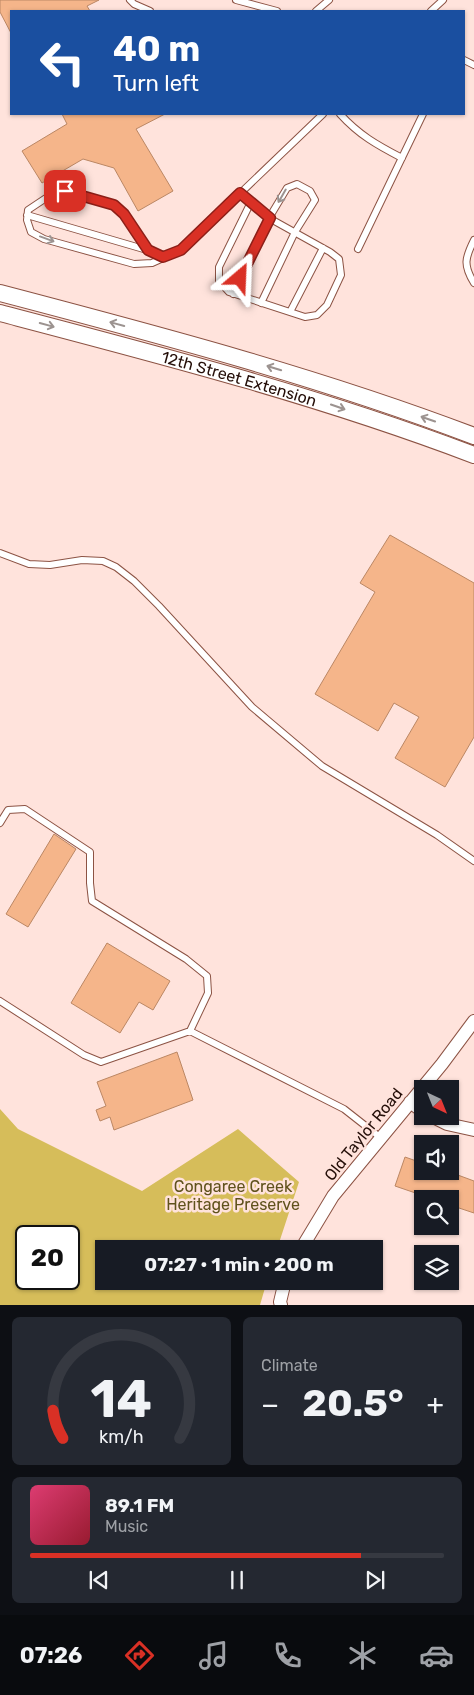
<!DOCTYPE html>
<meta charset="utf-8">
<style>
:root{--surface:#171b24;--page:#242831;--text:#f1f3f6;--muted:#9ea1a6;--line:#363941;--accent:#d93025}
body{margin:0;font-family:Rubik,sans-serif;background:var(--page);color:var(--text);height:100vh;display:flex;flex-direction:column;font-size:19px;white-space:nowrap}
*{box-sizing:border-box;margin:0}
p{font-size:16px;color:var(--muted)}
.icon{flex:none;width:28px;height:28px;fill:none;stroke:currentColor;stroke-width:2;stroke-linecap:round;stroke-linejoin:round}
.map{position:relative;height:1305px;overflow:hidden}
.sheet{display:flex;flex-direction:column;gap:12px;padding:12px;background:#0d0f14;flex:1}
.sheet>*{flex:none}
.hud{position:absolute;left:10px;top:10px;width:455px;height:105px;border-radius:0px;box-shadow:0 1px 4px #0004;background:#1a4fa0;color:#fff;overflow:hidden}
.needle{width:32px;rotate:137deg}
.tools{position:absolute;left:414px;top:1080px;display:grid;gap:10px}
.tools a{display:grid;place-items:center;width:45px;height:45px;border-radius:0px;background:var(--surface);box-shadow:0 1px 4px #0004;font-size:25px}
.speed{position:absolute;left:15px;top:1225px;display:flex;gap:10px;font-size:25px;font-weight:700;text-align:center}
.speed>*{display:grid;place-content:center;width:65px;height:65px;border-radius:50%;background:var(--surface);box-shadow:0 1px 4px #0004;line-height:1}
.speed .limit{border:2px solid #111;border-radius:8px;background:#fff;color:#111}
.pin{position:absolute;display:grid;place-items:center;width:42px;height:42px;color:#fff;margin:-21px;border-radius:10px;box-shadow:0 2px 8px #0006}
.me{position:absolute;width:55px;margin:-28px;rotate:26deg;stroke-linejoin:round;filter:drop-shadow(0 0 4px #0008)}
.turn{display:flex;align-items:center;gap:18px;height:105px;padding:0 20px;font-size:22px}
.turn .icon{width:65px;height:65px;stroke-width:2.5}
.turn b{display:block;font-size:35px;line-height:42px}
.big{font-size:38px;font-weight:700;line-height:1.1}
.sheet .tile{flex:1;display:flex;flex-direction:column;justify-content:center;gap:8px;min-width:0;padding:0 18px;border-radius:8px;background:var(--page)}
.sheet .dial{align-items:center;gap:0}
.dial svg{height:130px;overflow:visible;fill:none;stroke:var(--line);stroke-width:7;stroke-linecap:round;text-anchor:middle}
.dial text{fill:var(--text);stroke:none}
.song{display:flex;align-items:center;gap:15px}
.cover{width:60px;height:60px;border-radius:8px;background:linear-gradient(135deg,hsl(340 70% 55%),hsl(350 70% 35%))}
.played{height:5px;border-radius:2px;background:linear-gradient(90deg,var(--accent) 80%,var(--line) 80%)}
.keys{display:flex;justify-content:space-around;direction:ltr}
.heat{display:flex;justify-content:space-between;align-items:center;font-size:28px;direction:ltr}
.sheet .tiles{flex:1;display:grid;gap:12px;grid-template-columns:1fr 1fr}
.tile:last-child{grid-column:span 2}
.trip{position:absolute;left:95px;top:1240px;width:288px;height:50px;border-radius:0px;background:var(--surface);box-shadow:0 1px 4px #0004;font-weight:700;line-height:50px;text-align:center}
.tab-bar{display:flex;height:80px;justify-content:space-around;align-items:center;background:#090b0e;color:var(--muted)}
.tab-bar .icon{width:35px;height:35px}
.tab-bar .on{color:var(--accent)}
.tab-bar b{font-size:22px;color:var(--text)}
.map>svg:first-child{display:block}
.green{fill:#d6bd5a;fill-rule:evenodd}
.building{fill:#f5b58a;stroke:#bb8764}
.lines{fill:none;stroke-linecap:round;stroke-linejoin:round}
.service-casing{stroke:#8c5344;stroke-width:8}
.minor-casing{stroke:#8c5344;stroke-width:14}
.secondary-casing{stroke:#8c5344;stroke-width:18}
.service{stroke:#fff;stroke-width:6}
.minor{stroke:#fff;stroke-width:12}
.secondary{stroke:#fff;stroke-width:16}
.oneway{stroke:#9c9390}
.route-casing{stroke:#8d1f18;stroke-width:12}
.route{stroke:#d93025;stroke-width:9}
.labels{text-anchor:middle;stroke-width:5;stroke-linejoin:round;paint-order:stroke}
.street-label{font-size:16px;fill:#240e08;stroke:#ffe3dc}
.park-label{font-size:16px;fill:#60521c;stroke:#ffe3dc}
</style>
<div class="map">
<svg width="474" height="1305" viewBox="0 0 474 1305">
<rect width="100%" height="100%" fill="#ffe3dc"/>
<path class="green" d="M0 1109 18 1129 142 1191 238 1129 299 1182 277 1249H104V1281H267L260 1305H0ZM26 1236H69V1279H26Z"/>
<path class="building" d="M0 0H99L87 6 90 11H11V33L0 12Z
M62 114H165L136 129 173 191 138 211 114 168 83 159 42 183 22 151 67 124Z
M390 535 474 583V737L445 787 395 758 419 717 394 703 378 731 315 694 375 592 360 583Z
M54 834 76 849 28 927 6 914Z
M107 943 170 981 153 1010 139 1002 120 1033 71 1003Z
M177 1052 193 1100 114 1130 110 1117 100 1121 96 1110 106 1106 97 1082Z
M405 1157 422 1163V1171H447L474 1181V1213L450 1205V1199H433L395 1186Z"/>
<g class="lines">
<defs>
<path id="service" d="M130 0 134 4 150 11
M236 0 277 11
M316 11 329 0
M431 11 443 0
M464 60 474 65
M340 114C359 135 377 145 402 158
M240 193 269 218 330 252 339 259 341 275 327 305 317 315 305 317 229 292 219 281V267L251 202
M27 215 147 250
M474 240C465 258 463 265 474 283
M358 249 423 114
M163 257 147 250 124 215 114 205 65 191 52 194 28 210 27 220 31 232 44 239 134 264 152 263 181 250 323 114
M233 294 269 218 287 188 297 184 310 191 315 200 295 232 261 303
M290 312 323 248
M0 553 29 564 50 565 82 560 103 561 116 567 134 581 159 606 252 707 322 766 437 835 474 861
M0 823 8 810 25 809 90 852V883L92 901 186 959 207 976 208 993 190 1031
M0 1001 84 1055 101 1062 190 1031 344 1109 381 1138"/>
<path id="minor" d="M410 1102 422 1111
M431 1116 447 1124 474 1130
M301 1249 333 1196 442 1064 474 1021
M281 1305 280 1302 285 1281"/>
<g id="secondary">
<path d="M0 293C160 335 319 377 474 436"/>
<path id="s1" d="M0 313C160 355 319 396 474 455"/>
</g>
</defs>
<use href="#service" class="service-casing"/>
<use href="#minor" class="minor-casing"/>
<use href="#secondary" class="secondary-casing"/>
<use href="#service" class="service"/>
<use href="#minor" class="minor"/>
<use href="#secondary" class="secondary"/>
</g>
<defs><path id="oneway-shaft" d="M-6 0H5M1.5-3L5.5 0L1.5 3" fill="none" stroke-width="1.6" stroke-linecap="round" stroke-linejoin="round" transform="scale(1.25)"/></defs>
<g class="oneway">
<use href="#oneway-shaft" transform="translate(282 196) rotate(120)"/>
<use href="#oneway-shaft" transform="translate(47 239) rotate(20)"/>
<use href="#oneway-shaft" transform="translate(117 324) rotate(-165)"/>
<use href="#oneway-shaft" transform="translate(47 325) rotate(15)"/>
<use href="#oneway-shaft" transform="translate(274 368) rotate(-163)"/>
<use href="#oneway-shaft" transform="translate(338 407) rotate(19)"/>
<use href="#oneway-shaft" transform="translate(428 419) rotate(-161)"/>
</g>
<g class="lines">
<defs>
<path id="route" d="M65 191 114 205 124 214 148 250 163 257 181 250 240 193 270 218 240 278"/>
</defs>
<use href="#route" class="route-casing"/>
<use href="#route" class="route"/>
</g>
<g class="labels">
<g class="street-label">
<text dy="6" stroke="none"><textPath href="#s1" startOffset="248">12th Street Extension</textPath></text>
<text transform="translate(363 1134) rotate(-51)" y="6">Old Taylor Road</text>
</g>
<g class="park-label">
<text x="233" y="1192">Congaree Creek<tspan x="233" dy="18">Heritage Preserve</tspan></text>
</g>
</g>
</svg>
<div class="tools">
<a><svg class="needle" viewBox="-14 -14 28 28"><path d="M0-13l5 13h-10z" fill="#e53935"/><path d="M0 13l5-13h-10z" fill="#9ea1a6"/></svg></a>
<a><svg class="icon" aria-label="sound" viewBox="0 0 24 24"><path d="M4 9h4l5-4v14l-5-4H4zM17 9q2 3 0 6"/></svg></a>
<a><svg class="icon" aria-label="search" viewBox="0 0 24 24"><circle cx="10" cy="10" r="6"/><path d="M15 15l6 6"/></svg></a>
<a><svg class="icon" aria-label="layers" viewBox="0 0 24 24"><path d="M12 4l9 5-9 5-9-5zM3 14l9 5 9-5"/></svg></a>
</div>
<div class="speed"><div class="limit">20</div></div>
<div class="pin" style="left:65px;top:191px;background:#d93025"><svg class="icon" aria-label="arrive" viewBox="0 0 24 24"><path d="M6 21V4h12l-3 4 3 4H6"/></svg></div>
<svg class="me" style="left:240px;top:278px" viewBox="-20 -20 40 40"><path d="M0-17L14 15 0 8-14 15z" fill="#d93025" stroke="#fff" stroke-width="4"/></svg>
<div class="trip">07:27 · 1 min · 200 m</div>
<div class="hud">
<div class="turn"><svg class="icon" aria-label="left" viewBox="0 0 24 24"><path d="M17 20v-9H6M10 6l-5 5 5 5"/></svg><div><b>40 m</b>Turn left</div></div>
</div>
</div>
<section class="sheet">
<div class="tiles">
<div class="tile dial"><svg viewBox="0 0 100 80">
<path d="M14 69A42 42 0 1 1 86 69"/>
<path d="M14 69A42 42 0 0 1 8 52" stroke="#d93025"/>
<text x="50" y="56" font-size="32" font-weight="700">14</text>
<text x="50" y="72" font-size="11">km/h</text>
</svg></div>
<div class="tile"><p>Climate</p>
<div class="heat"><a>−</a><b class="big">20.5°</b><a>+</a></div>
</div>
<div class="tile">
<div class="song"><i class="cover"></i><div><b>89.1 FM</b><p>Music</p></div></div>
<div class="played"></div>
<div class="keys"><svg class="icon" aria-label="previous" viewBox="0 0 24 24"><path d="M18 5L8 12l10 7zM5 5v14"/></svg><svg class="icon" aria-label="pause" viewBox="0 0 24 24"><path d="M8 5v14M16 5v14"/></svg><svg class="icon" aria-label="next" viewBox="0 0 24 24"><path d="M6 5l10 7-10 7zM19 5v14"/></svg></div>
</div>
</div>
</section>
<nav class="tab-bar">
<b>07:26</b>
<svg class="icon on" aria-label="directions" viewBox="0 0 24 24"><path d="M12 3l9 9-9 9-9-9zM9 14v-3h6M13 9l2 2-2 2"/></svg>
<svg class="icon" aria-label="music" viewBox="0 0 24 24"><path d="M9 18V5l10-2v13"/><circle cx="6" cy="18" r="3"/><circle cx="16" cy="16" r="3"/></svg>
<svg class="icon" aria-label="phone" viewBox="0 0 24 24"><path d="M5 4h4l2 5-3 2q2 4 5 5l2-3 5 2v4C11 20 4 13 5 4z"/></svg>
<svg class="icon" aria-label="climate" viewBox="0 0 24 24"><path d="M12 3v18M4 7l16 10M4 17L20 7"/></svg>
<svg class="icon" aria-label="car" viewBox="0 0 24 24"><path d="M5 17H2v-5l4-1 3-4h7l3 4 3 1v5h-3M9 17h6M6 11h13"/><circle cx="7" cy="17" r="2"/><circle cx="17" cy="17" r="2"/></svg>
</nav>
